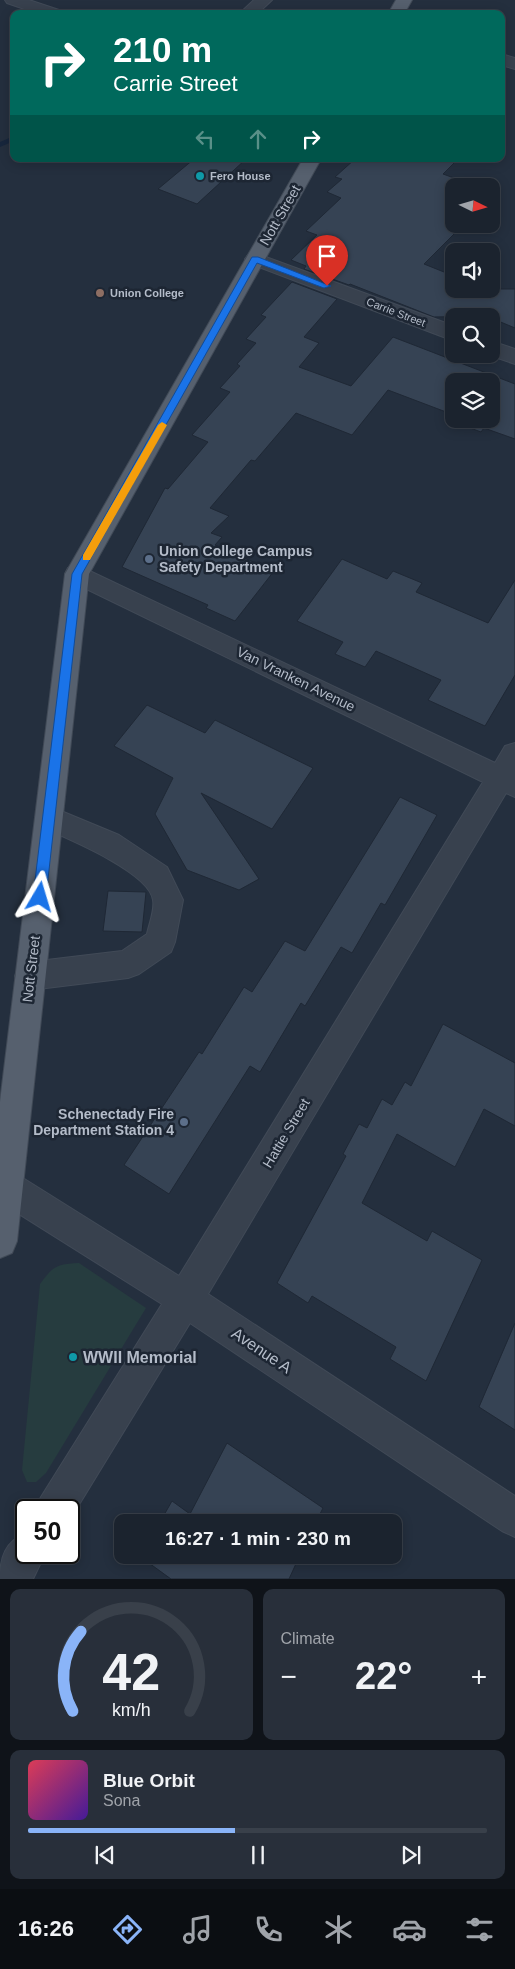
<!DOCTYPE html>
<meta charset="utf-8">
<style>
:root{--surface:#1b232e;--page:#282f3a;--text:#f1f3f6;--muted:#a0a4aa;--line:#39404a;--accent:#8ab4f8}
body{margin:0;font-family:Helvetica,sans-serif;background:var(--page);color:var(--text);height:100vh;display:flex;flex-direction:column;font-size:19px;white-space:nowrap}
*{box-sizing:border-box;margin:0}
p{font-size:16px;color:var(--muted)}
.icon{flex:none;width:28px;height:28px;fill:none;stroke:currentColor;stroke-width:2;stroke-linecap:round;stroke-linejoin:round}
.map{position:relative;height:1579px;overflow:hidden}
.drawer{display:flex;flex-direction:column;gap:10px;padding:10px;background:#0f1319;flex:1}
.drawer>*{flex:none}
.top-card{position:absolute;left:10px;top:10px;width:495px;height:152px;border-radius:10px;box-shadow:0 2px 12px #0003,0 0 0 1px var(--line);background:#00695c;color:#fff;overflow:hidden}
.needle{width:32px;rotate:95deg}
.fabs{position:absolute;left:445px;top:178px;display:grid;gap:10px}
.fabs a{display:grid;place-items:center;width:55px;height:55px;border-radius:10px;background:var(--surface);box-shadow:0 2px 12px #0003,0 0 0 1px var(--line);font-size:25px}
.speed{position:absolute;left:15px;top:1499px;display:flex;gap:10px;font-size:25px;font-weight:700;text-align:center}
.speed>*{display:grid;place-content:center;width:65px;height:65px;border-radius:50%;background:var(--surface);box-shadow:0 2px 12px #0003,0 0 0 1px var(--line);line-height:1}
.speed .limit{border:2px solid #111;border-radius:8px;background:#fff;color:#111}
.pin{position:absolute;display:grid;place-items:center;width:42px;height:42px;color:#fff;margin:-51px -21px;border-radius:50% 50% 50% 0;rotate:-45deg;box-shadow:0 0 5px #0007}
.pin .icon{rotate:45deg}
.me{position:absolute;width:55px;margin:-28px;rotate:7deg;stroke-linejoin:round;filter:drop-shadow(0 0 4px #0008)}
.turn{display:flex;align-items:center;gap:18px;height:105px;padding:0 20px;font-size:22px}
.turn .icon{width:65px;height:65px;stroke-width:2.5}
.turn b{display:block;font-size:35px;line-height:42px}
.lanes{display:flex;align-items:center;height:48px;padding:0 20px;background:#0003;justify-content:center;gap:25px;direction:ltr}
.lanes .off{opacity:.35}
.big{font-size:38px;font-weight:600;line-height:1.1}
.drawer .tile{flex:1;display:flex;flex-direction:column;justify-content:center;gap:8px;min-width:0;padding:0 18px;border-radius:10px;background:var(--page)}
.drawer .dial{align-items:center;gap:0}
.dial svg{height:130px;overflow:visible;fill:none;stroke:var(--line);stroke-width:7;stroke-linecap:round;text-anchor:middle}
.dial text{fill:var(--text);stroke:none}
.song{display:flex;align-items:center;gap:15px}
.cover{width:60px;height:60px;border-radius:8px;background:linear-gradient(135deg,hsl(350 70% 55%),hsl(260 70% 35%))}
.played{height:5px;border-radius:2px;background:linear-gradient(90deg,var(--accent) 45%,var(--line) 45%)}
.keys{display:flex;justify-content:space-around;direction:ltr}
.heat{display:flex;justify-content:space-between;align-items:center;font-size:28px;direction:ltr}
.drawer .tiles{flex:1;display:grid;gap:10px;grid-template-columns:1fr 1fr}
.tile:last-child{grid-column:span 2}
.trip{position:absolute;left:114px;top:1514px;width:288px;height:50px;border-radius:10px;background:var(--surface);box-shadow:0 2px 12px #0003,0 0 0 1px var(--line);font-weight:600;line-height:50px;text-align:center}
.tab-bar{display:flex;height:80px;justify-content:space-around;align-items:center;background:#0b0e12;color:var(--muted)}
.tab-bar .icon{width:35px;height:35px}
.tab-bar .on{color:var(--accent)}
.tab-bar b{font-size:22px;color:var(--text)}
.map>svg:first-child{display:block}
.green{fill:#263c3f}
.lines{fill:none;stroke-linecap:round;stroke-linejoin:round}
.stream{fill:#17263c;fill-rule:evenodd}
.building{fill:#364354;stroke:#1f2835}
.minor-casing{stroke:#414a57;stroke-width:2}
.major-casing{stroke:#414a57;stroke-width:2}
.minor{fill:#38414e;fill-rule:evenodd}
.major{fill:#56606e;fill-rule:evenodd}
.route{fill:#1a73e8;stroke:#114b97}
.slow{fill:#f59e0b}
.culture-dot{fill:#0f9aa8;stroke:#1d2633;stroke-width:2}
.education-dot{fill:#8d6e63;stroke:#1d2633;stroke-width:2}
.service-dot{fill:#5c6f8a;stroke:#1d2633;stroke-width:2}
.labels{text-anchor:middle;stroke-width:5;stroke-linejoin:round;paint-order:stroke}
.far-poi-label{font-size:11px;font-weight:bold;fill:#b4bcc9;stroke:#1d2633;text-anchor:start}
.far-street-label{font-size:11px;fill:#b4bcc9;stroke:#1d2633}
.street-label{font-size:14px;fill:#b4bcc9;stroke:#1d2633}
.poi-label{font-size:14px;font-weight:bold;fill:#b4bcc9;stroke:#1d2633;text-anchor:start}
.near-street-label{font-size:16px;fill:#b4bcc9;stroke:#1d2633}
.near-poi-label{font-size:16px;font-weight:bold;fill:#b4bcc9;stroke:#1d2633;text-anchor:start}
</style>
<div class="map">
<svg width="515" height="1579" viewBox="0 0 515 1579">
<rect width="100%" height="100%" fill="#242f3e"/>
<path class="green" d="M79 1263 146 1308 46 1473 36 1482H27L22 1470 40 1284C53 1266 57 1264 79 1263Z"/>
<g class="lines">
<path class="stream" d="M14 136V141L0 147V142Z"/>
</g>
<path class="building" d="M194 159H246L197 204 158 189Z
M355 159H458L443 174 454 178V234L424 264 454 276V289H515V328L491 318V316L434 317 350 284 349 285 304 269 306 266 291 260 317 235 306 231 341 198 327 192 342 179 335 177Z
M292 282 337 299 304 337 319 343 299 367 351 386 393 337 515 384V439L484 428 481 432 454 422 456 419H491V381H454V415L388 390 352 435 296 413 255 461 251 460 210 508 229 516 211 533 222 537 215 545 274 571 235 621 206 608 208 605 122 567 165 488 168 489 208 442 192 435 230 392 220 388 240 366 237 364 256 343 246 339 266 317 261 315Z
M342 559 387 579 393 571 422 583 416 592 488 623 515 580V675L485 726 428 700 441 680 376 651 365 667 335 654 343 642 297 621Z
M147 705 205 733 215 720 313 768 272 829 201 793 259 879 239 890 187 870 155 814 173 778 114 746Z
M400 797 437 815 385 905 381 903 352 953 341 947 305 1006 301 1003 260 1072 250 1066 169 1194 124 1165 199 1052 202 1054 244 987 252 992 285 941 305 951Z
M108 891 146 892 142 932 103 931Z
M443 1024 515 1063V1126L484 1109 455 1167 397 1134 362 1203 427 1241 432 1231 482 1260 426 1381 390 1359 396 1347 312 1296 308 1303 277 1283 346 1156 343 1154 359 1124 367 1128 382 1099 392 1105 405 1082 411 1086Z
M515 1323V1430L479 1407Z
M227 1443 323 1508 316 1522H160L172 1501 190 1514Z
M143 1555H300L289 1579H171L142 1558Z"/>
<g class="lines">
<defs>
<path id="minor" d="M5 0H29L62 11 64 14H39L7 3Z
M254 0H272L257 14H239Z
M501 54 515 58V69L501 65Z
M255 253 454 326V341L248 263 245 259 248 255Z
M491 341 515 349V364L486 354H491Z
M77 565 495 763 505 746 515 743V797L506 793 208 1294 515 1496V1537L502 1531 190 1323 69 1521V1510H35L41 1497 162 1304 0 1202V1173L6 1170 18 1175 179 1276 483 782 68 580 65 574 68 568Z
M49 806 119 835 167 867 183 900 175 942 171 952 139 974 128 978 30 990 19 986 15 976 19 966 30 962 122 951 147 934C149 924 155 910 153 900 150 872 64 837 39 826L35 818 39 810Z
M26 1533V1552H46L33 1579H0C0 1557 5 1542 26 1533Z"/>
<path id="major" d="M396 0H412L404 14H388Z
M303 159H321L89 574 17 1241 12 1253 0 1258V1102L65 574Z"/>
</defs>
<use href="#minor" class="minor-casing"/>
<use href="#major" class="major-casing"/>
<use href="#minor" class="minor"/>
<use href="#major" class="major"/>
</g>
<path class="route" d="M252 257H258L331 286 324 288 257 263 82 574 46 897 44 901 40 902 35 901 33 897 72 574Z"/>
<path class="slow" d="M162 422 167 425 90 560H83V555L158 425Z"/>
<g class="culture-dot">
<circle cx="200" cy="176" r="5"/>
<circle cx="73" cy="1357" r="5"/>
</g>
<circle class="education-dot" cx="100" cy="293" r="5"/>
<g class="service-dot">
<circle cx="149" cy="559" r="5"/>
<circle cx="184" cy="1122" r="5"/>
</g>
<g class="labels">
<g class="far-poi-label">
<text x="210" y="180">Fero House</text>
<text x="110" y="297">Union College</text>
</g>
<g class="far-street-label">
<text transform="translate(396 312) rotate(21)" y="4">Carrie Street</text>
</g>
<g class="street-label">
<text transform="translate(280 215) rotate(-60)" y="5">Nott Street</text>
<text transform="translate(296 679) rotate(26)" y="5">Van Vranken Avenue</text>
<text transform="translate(31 969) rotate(-83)" y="5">Nott Street</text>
<text transform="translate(286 1133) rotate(-59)" y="5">Hattie Street</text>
</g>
<g class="poi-label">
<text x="159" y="556">Union College Campus<tspan x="159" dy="16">Safety Department</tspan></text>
<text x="174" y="1119" text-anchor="end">Schenectady Fire<tspan x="174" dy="16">Department Station 4</tspan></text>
</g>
<g class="near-street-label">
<text transform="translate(262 1350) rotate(34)" y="6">Avenue A</text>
</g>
<g class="near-poi-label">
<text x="83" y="1363">WWII Memorial</text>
</g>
</g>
</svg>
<div class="fabs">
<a><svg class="needle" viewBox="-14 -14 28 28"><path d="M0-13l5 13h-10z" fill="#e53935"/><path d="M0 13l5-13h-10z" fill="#a0a4aa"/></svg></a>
<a><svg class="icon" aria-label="sound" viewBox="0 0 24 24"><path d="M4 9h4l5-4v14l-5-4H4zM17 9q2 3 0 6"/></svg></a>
<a><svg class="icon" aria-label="search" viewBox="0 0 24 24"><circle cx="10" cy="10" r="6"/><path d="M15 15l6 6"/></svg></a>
<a><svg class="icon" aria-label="layers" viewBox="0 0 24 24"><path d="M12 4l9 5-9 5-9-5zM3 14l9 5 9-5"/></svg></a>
</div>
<div class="speed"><div class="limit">50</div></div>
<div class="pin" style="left:327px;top:286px;background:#d93025"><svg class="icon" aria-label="arrive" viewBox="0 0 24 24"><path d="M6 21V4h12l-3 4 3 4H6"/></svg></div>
<svg class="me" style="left:40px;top:897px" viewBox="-20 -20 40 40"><path d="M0-17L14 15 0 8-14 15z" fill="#1a73e8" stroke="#fff" stroke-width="4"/></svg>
<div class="trip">16:27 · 1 min · 230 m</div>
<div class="top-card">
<div class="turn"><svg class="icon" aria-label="right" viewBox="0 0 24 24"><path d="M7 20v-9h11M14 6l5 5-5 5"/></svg><div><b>210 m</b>Carrie Street</div></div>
<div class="lanes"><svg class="icon off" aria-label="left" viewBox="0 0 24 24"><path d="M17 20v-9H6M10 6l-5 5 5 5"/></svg><svg class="icon off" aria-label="ahead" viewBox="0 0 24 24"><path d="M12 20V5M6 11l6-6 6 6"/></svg><svg class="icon" aria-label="right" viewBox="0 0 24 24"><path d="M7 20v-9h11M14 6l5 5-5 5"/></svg></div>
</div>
</div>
<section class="drawer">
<div class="tiles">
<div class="tile dial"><svg viewBox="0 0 100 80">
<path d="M14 69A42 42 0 1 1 86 69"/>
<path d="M14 69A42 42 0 0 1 19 20" stroke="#8ab4f8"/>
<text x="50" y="56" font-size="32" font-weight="700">42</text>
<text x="50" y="72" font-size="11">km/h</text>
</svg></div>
<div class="tile"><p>Climate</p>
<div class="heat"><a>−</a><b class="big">22°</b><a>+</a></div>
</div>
<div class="tile">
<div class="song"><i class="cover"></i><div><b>Blue Orbit</b><p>Sona</p></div></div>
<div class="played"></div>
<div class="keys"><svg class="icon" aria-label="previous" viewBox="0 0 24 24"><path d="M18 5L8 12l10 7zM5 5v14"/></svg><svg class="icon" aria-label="pause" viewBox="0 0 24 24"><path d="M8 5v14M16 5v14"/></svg><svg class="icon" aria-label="next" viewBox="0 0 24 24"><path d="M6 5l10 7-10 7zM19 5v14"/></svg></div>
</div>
</div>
</section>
<nav class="tab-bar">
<b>16:26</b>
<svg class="icon on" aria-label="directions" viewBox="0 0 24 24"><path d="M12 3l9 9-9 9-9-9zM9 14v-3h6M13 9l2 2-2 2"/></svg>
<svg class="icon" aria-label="music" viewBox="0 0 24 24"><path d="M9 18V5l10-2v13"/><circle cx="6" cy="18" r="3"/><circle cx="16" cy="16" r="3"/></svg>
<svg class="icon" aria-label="phone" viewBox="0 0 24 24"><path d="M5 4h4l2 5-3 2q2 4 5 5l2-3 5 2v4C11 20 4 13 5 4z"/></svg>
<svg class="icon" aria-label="climate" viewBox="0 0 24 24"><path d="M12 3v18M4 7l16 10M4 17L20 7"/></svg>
<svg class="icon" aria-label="car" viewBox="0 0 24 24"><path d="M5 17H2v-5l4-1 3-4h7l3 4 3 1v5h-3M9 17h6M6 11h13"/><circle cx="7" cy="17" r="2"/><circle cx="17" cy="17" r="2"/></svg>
<svg class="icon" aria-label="filters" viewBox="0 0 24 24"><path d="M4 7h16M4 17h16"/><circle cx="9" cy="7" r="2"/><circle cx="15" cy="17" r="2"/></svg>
</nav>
